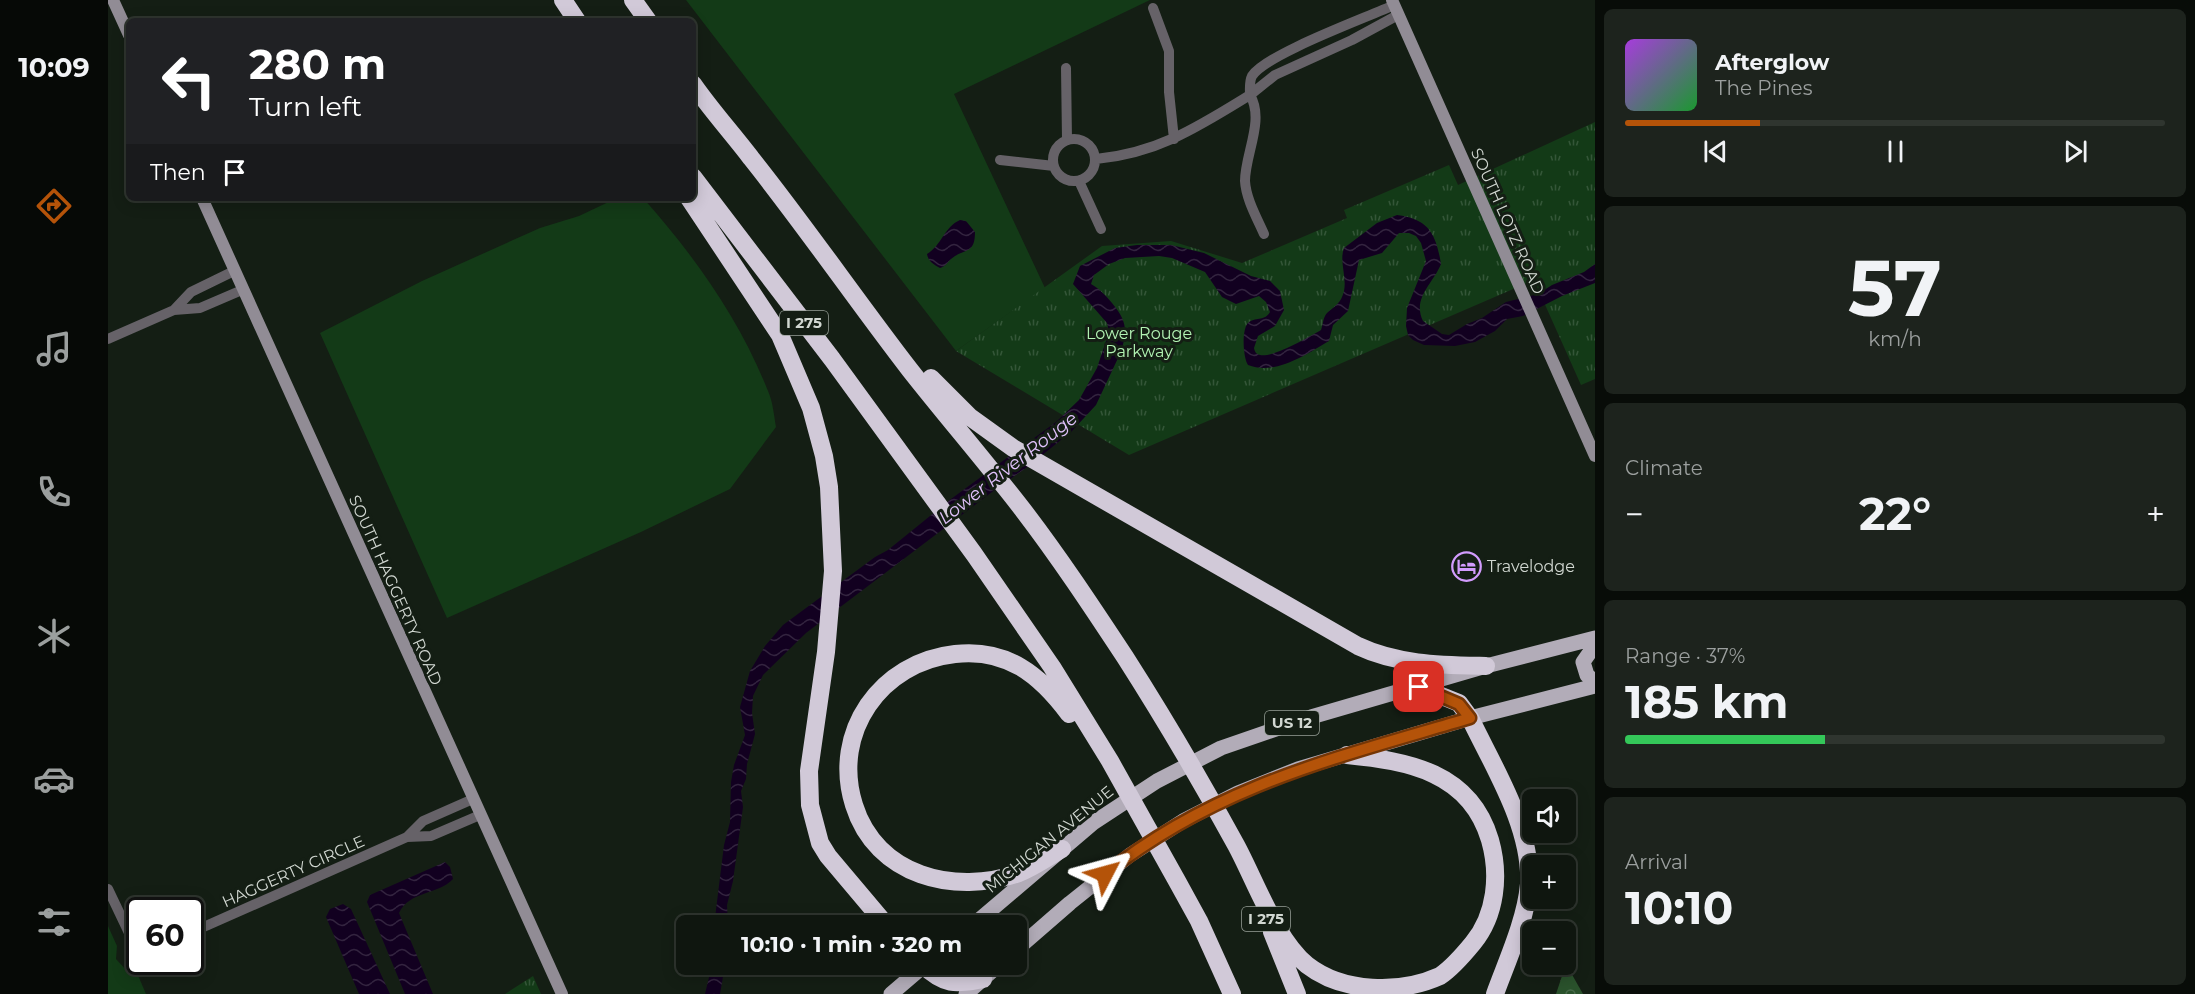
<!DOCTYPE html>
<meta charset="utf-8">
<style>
:root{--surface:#0f160f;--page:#1d231d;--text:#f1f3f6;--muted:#9b9f9e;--line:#2f352f;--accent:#b45309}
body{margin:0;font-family:Montserrat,sans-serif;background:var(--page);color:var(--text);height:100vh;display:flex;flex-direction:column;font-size:22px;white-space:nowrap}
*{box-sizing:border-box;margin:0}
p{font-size:20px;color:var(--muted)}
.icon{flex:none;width:33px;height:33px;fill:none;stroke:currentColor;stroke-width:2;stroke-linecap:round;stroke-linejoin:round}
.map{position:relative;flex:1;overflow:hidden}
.panel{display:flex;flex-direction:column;gap:9px;padding:9px;background:#080c08;width:600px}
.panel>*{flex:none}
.hud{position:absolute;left:18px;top:18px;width:570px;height:183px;border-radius:9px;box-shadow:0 3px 15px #0003,0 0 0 2px var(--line);background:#202124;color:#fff;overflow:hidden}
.tools{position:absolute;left:1414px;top:789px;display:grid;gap:12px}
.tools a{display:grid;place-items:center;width:54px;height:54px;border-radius:9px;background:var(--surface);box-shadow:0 3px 15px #0003,0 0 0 2px var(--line);font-size:30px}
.speed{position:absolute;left:18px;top:897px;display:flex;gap:12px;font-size:30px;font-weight:700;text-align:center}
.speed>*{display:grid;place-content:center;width:78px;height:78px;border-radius:50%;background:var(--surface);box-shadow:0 3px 15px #0003,0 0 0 2px var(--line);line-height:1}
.speed .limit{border:3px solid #111;border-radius:9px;background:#fff;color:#111}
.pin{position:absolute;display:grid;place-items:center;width:51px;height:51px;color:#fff;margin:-26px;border-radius:12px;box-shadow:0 3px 9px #0006}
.me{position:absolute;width:66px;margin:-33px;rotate:51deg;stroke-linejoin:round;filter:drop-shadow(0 0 4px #0008)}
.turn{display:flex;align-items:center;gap:21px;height:126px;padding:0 24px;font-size:27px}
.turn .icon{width:78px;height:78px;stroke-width:2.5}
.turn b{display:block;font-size:42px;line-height:51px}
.then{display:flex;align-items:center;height:57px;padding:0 24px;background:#0003;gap:12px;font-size:22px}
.big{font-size:45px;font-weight:700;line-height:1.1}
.panel .widget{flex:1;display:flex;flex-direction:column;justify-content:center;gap:9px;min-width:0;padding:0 21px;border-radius:9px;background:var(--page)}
.panel .dial{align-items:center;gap:0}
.dial b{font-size:78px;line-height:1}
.song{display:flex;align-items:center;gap:18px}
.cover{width:72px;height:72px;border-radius:9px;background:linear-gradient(135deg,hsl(280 70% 55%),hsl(130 70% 35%))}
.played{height:6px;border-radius:3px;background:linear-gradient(90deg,var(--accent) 25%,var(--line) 25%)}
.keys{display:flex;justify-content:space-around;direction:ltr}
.heat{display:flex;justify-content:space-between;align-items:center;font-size:33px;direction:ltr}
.charge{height:9px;border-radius:4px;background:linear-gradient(90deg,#34c759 37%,var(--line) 0)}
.trip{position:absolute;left:568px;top:915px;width:351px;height:60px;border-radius:9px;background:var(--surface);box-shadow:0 3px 15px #0003,0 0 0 2px var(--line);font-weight:700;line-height:60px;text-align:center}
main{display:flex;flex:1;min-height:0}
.dock{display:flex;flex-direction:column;width:108px;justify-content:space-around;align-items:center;background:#060906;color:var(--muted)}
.dock .icon{width:42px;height:42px}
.dock .current{color:var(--accent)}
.dock b{font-size:27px;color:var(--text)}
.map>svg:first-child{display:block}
.green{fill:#133a17}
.forest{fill:url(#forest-crowns)}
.park{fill:url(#park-tufts)}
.water{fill:url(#water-waves)}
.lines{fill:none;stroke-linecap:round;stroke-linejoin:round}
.street{stroke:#666268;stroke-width:10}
.secondary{stroke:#918c95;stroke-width:12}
.primary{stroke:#b2acb8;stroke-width:15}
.highway{stroke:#d1c9d8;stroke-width:18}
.route-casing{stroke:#753606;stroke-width:15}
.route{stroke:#b45309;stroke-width:10}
.labels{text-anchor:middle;stroke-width:6;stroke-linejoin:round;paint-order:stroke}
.shield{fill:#141e14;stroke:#98a098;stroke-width:1.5}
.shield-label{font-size:15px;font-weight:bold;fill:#d1d7d1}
.street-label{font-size:16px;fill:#d1d7d1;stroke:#141e14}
.park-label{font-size:16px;fill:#b2f3b3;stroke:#141e14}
.poi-label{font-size:16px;fill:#d1d7d1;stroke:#141e14;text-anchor:start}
.water-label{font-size:18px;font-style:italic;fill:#e1c2fc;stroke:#141e14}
</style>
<main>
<nav class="dock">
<b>10:09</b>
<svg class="icon current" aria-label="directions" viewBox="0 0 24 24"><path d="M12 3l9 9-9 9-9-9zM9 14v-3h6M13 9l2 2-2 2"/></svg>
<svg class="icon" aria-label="music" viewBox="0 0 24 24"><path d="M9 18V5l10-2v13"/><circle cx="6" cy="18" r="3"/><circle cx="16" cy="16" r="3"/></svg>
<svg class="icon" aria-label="phone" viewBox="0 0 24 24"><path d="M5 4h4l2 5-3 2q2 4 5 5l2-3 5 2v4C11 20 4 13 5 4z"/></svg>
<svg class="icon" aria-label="climate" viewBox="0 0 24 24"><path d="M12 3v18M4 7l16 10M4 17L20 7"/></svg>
<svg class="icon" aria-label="car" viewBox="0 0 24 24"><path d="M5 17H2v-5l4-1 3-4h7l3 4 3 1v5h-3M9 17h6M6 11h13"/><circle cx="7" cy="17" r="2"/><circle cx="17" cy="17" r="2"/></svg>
<svg class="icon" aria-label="filters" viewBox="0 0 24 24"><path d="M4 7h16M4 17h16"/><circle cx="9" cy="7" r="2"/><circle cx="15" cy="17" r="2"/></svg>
</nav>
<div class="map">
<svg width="1487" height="994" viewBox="0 0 1487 994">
<defs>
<pattern id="forest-crowns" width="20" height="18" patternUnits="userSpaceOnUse" patternTransform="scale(1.5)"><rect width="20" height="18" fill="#2a522c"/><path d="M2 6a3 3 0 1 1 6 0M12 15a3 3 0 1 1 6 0" fill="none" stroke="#486a4a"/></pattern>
<pattern id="park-tufts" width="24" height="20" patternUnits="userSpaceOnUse" patternTransform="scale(1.5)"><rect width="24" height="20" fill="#133a17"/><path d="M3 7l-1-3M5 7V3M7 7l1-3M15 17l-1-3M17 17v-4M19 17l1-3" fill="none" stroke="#345638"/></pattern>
<pattern id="water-waves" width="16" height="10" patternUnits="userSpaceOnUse" patternTransform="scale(1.5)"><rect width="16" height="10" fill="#120020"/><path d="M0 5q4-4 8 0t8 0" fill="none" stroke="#33243f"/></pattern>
</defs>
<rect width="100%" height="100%" fill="#141e14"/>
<path class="green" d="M578 0H1042L846 94 937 288 848 351Z
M509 198H535C586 255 632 320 660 391 665 402 666 416 668 427L622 489 533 532 339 618 212 333 314 281 432 228 471 216Z
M0 926 9 946 8 959 20 972 29 973 38 994H0Z"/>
<path class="forest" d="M1458 964 1475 994H1448Z"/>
<path class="park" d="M1487 122V379L1473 385 1426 280 1021 455 848 351 994 246 1063 241 1134 263 1239 218 1236 210 1341 165 1350 185Z
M425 976 433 994H397Z"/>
<path class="water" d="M1289 215C1321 219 1328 234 1333 264 1325 284 1304 298 1315 321L1334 334 1341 335 1359 324 1374 318 1398 302 1430 294 1444 285 1476 272 1487 264V283L1454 296 1415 316 1399 319 1387 331 1367 342 1347 346 1316 345 1305 340 1300 335 1298 326 1299 308 1318 261 1313 243 1308 236 1301 233H1291L1274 253 1251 260 1240 311 1225 325 1221 341C1199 354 1167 376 1140 365 1135 358 1133 328 1141 322 1149 317 1157 321 1162 312L1158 302 1151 296 1128 304 1114 297 1097 272 1064 258 1051 256 1017 258 1001 264 986 275 983 284C992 289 997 295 1004 303 1020 322 1020 333 1011 356L988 405 964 431 922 465 888 489 698 633 655 675 645 696 644 713 647 734 639 764 638 779 633 791 635 807 625 881 619 905 620 925 606 926 616 845 622 822 623 782 626 765 637 735 632 707 642 671 657 646 675 625 767 557 780 550 843 499 948 422 971 400 989 368 1001 332 999 323 965 284 972 266 1007 248 1029 245H1063L1096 253 1143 276 1162 281 1172 291 1176 310 1167 326 1150 336 1146 348C1147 352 1148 354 1152 355 1165 358 1201 337 1213 330 1215 325 1215 317 1219 313 1228 305 1233 303 1236 291 1239 277 1231 261 1236 248L1269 223Z
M852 220 858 221 867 232C867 255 856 248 843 259 839 263 838 266 832 268 826 265 820 261 819 254 834 245 836 227 852 220Z
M337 862 342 867 345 879C330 895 301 891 291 913L325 994H297L259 902 262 895Z
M235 904 243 909 282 994H251L218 917 222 909Z
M604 965H617L612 994H597Z"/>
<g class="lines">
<path class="street" d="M1286 5C1258 18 1158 54 1144 76 1141 82 1142 89 1142 95L1167 75 1244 40 1290 15
M1045 8 1061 51V92L1066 139
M958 68 959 140
M945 160a21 21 0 1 1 42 0a21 21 0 1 1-42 0Z
M988 159C1050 153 1090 127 1142 95 1157 120 1137 154 1137 181 1138 199 1149 218 1156 234
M892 160 946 166
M971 181 993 229
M126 271 83 292 66 310 92 308 134 290
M0 339 66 310
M365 799 315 821 299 837 323 836 372 815
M0 889 32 956
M82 933 299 837"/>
<path class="secondary" d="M5 0 21 35
M1284 0 1487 456
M94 198 454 994"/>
<path class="primary" d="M1487 645 1475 662 1479 675 1487 682
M864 926 985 823 1049 781 1113 748 1203 717 1378 666 1487 638
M909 949 962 903 1022 855 1075 821 1130 793 1190 769 1362 718 1487 686
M783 994 818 964
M858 994 892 964"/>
<path class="highway" d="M455 0 469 21
M525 0 540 21
M585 84C603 110 624 133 643 158 698 227 748 300 802 370 839 417 878 462 915 510 951 557 984 607 1017 657 1056 718 1093 781 1128 845 1147 880 1168 940 1199 965 1235 993 1292 994 1332 976 1344 968 1356 954 1365 943 1388 915 1392 875 1382 840 1362 772 1300 761 1239 755
M585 177 724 359 866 554 944 667 1002 761 1069 881 1091 921 1124 994
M581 198 672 335 703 408 716 456 721 487 725 571 718 652 701 771 702 805 712 843 720 856 779 926
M823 378 862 417 905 448 1250 646C1290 665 1335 665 1378 666
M1311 687 1351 703 1362 718C1386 768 1424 828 1421 884 1418 920 1399 961 1387 994
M954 849C940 857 926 867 911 873 847 896 768 876 746 805 723 732 773 662 847 654 899 648 932 675 961 714
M1164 932 1189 994
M814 964C836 986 847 984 875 979"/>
</g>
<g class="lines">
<defs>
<path id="route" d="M997 874C1109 785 1228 758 1362 718L1351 704 1311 687"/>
</defs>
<use href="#route" class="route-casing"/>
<use href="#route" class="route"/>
</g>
<defs>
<symbol id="hotel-ring" viewBox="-11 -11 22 22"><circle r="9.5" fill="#141e14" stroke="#d29cfd" stroke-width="1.5"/><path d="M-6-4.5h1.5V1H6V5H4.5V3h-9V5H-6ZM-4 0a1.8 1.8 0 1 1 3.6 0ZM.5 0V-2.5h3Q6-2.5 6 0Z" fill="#d29cfd"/></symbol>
</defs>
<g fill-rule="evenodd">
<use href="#hotel-ring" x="1342" y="550" width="33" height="33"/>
</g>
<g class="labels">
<g class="shield">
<rect x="672" y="311" width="48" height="24" rx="4.5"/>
<rect x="1157" y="711" width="54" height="24" rx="4.5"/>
<rect x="1134" y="907" width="48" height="24" rx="4.5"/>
</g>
<g class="shield-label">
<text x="696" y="328">I 275</text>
<text x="1184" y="728">US 12</text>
<text x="1158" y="924">I 275</text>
</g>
<g class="street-label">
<text transform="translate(1400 221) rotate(66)" y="6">SOUTH LOTZ ROAD</text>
<text transform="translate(288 590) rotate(66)" y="6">SOUTH HAGGERTY ROAD</text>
<text transform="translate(941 839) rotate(-39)" y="6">MICHIGAN AVENUE</text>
<text transform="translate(185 871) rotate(-24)" y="6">HAGGERTY CIRCLE</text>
</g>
<g class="park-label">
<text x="1031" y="339">Lower Rouge<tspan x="1031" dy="18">Parkway</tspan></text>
</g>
<g class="poi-label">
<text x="1379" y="572">Travelodge</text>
</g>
<g class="water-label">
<text transform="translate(900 468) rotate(-38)" y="6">Lower River Rouge</text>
</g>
</g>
</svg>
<div class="tools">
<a><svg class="icon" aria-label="sound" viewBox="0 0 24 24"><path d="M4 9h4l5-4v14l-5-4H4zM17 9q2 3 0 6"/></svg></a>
<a>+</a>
<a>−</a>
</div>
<div class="speed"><div class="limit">60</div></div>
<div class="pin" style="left:1311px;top:687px;background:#d93025"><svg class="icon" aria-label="arrive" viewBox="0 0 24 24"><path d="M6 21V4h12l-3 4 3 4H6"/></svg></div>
<svg class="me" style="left:997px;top:874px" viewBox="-20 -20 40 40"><path d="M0-17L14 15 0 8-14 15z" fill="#b45309" stroke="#fff" stroke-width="4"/></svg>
<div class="trip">10:10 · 1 min · 320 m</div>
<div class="hud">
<div class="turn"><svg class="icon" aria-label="left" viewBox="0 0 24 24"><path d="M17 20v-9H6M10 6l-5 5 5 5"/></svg><div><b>280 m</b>Turn left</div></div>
<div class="then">Then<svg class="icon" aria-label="arrive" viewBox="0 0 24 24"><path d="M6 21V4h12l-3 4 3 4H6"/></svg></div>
</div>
</div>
<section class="panel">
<div class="widget">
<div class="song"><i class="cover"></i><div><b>Afterglow</b><p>The Pines</p></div></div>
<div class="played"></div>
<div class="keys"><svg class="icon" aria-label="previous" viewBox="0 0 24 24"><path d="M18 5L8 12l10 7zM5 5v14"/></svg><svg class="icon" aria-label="pause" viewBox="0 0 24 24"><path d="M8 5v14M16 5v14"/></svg><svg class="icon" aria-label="next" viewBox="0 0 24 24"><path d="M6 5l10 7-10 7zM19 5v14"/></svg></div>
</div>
<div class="widget dial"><b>57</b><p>km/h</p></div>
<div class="widget"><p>Climate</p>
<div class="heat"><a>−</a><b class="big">22°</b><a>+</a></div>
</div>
<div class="widget"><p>Range · 37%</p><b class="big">185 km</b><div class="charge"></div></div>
<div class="widget"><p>Arrival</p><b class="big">10:10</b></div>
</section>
</main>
